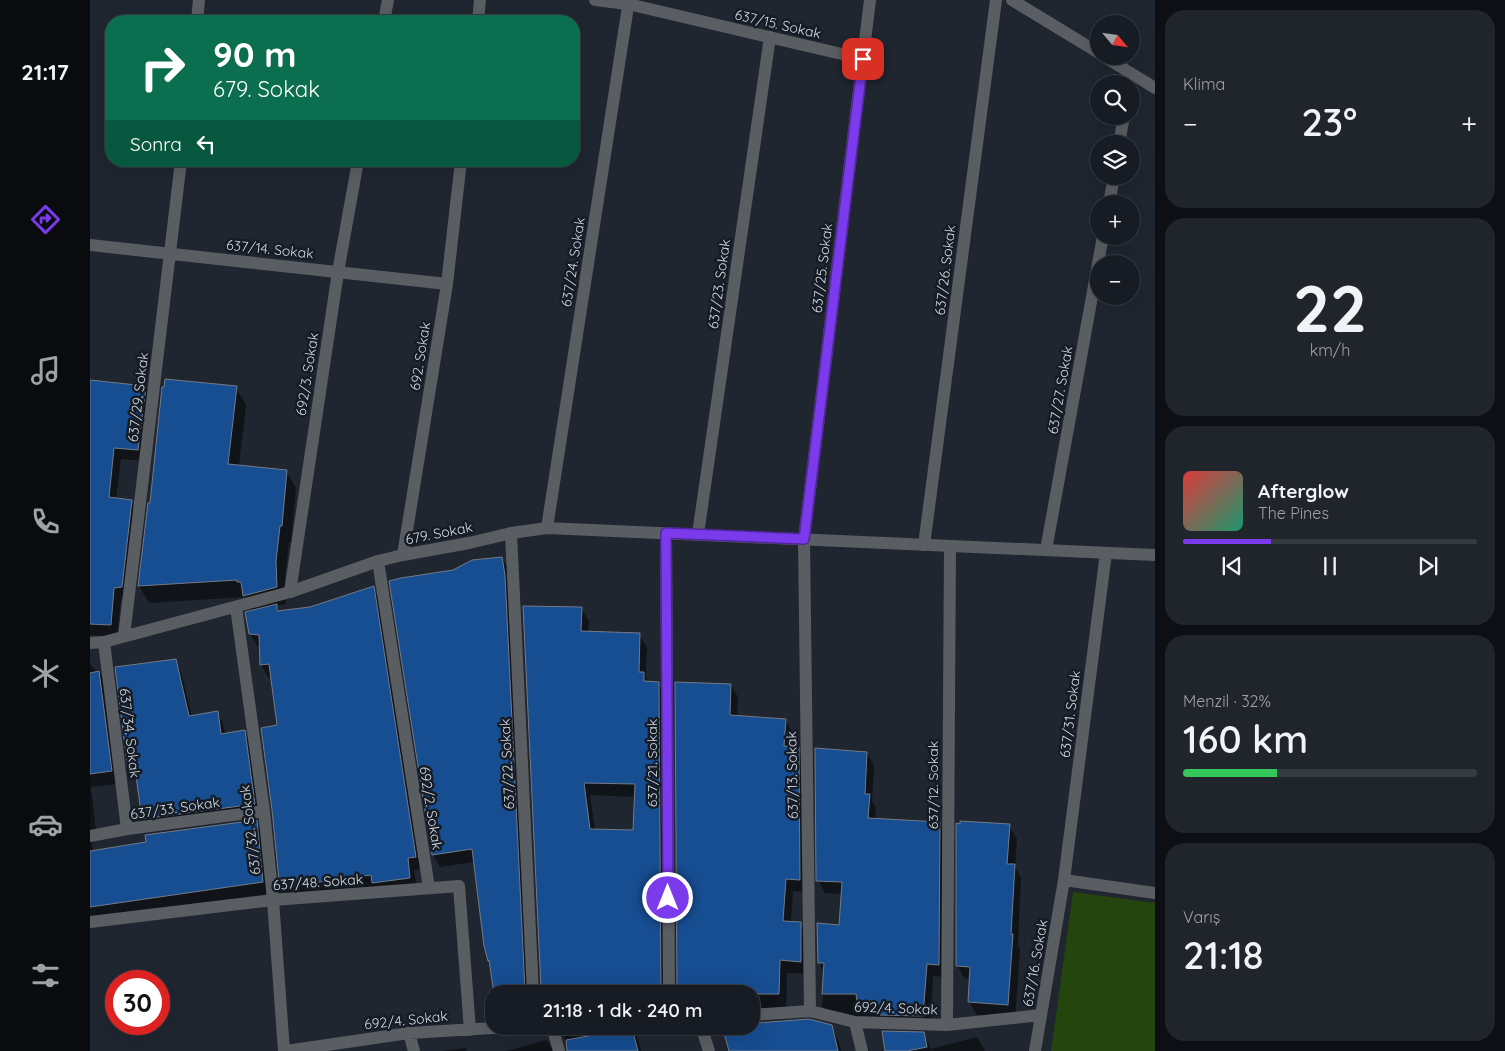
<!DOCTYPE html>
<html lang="tr">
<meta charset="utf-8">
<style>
:root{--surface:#171c24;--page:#20252c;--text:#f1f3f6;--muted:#9ea1a6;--line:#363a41;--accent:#7c3aed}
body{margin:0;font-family:Quicksand,sans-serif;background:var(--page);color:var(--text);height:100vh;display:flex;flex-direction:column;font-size:19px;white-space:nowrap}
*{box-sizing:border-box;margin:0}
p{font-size:16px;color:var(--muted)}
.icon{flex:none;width:28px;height:28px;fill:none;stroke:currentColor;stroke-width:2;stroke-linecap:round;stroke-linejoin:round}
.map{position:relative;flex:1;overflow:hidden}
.side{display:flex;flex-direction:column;gap:10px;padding:10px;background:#0d0f14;width:350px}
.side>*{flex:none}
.top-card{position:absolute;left:15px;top:15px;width:475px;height:152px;border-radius:20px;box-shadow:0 5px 20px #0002,0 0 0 1px var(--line);background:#0b6e4f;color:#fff;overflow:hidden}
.needle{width:32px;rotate:119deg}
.fabs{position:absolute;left:1000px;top:15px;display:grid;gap:10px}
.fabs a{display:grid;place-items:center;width:50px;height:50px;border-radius:50%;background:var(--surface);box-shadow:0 5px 20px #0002,0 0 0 1px var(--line);font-size:25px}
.speed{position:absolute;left:15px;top:970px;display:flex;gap:10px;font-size:25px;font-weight:700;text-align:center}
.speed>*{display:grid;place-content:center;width:65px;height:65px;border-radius:50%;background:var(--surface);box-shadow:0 5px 20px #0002,0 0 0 1px var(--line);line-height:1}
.speed .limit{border:8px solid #d22;background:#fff;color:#111}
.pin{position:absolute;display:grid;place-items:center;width:42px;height:42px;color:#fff;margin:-21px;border-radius:10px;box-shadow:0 2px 8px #0006}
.me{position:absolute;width:55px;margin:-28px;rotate:0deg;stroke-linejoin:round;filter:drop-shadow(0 0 4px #0008)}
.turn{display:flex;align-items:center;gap:18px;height:105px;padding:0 25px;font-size:22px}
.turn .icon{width:65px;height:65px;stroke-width:2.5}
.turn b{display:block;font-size:35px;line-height:42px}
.then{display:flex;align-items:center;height:48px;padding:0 25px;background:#0003;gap:10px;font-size:19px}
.big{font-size:38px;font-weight:600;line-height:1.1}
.side .widget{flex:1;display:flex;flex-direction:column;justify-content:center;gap:8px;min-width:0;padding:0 18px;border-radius:20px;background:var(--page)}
.side .dial{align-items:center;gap:0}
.dial b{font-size:65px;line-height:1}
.song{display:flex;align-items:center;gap:15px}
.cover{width:60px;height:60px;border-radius:8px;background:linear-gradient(135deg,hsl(0 70% 55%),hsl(160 70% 35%))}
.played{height:5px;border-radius:2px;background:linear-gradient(90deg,var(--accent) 30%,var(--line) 30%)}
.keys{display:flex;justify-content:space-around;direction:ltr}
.heat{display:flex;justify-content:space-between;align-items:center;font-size:28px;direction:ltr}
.charge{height:8px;border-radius:4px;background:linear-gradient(90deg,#34c759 32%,var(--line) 0)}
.trip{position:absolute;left:395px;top:985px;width:275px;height:50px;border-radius:20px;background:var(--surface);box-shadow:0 5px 20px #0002,0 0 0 1px var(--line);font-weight:600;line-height:50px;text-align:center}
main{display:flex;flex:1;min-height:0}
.tabs{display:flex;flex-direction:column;width:90px;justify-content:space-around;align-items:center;background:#090b0e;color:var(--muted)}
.tabs .icon{width:35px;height:35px}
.tabs .active{color:var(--accent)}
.tabs b{font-size:22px;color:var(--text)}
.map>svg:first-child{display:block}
.green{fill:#24450e}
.shadow{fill:#0007;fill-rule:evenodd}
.building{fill:#174d91;stroke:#737b87;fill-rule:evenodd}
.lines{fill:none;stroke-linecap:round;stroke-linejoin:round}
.minor{stroke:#5a5e63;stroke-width:12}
.tertiary{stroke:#5a5e63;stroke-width:12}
.route-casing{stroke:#51269a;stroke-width:12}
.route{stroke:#7c3aed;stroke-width:9}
.labels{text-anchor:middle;stroke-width:5;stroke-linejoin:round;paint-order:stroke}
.street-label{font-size:14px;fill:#d3d8df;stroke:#151c26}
</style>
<main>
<nav class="tabs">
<b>21:17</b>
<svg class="icon active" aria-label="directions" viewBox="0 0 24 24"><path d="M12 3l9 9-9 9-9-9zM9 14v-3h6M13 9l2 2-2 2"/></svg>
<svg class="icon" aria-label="music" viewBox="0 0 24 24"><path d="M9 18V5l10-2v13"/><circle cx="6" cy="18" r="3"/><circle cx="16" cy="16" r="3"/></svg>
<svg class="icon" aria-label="phone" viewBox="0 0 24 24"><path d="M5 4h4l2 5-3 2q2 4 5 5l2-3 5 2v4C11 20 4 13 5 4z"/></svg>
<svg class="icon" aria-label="climate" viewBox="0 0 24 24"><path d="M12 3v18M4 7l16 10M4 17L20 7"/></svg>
<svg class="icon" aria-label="car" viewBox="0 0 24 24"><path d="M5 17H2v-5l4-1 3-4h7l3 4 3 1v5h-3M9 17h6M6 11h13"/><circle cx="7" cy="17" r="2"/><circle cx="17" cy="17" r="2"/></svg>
<svg class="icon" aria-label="filters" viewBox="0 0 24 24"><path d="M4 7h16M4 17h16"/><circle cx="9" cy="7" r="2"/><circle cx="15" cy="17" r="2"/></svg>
</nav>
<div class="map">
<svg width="1065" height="1051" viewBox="0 0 1065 1051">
<rect width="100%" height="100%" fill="#1f2630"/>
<path class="green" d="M983 892 1065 903V1051H961Z"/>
<path class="shadow" d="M0 381 55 387 62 399 54 461 31 459 26 499 41 501 48 513 38 599H31L27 637 0 635Z
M146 388 156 405 149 466 196 471 206 488 201 542H199L195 579 196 604 187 606 190 612 220 608 283 588 290 600 332 869 324 870 327 890 208 898 204 891 197 892 190 880 189 726 182 676 178 677 171 665 170 646H167L160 634 163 612 155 597 59 603 49 586 59 504H61Z
M412 558 419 571 441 994H406L401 964 395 946 385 862 350 867 343 854 364 571Z
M434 607 491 609 499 621 498 633 549 634 557 647 556 677 559 682 568 683 575 695 579 994H455L452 988ZM500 795 546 797 545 831 505 830Z
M85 661 91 672 102 717 127 712 133 723 135 735 154 732 160 743 170 815 60 829 54 818 48 780H45L39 769Z
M0 664 5 670H8L16 683 28 784 1 787 7 840 1 844 5 852 166 822 173 834 180 895 0 919Z
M641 685 648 697 647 717 695 720 702 732 701 748 708 749 715 761 717 892 703 891 701 923 710 924 717 936 718 974 697 973 696 1017 664 1020 661 1024V994H588Z
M777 753 784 766 782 801 786 808 785 820 849 824 857 836 856 977 843 976 840 1028 739 1018 732 1005 735 973 729 963 750 926 753 894 735 893 728 880Z
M919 826 927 839 925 867 931 878 928 945 930 949 925 1018 887 1015 879 1002 881 979 874 978 867 965Z
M465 1026H544L551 1051H478L472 1030 467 1031Z
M633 1026H741L748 1039 751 1051H640Z
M834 1034 841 1049 887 1037 895 1051H797Z
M457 1040 463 1051H416Z
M375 1048 377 1051H352Z"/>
<path class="building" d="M75 379 147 386 138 464 197 470 192 526H190L186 561 187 587 153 596 151 582H147V580L48 586 58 503H60L72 387H74Z
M0 380 56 386 48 450 24 448 19 497 42 500 32 587 24 588 21 625 0 624Z
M412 557 415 575 435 991 404 994 399 960 398 961 394 946 382 849 342 855 299 581 311 578 363 570 382 560Z
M284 586 326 857 318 858 320 878 282 883 281 875 200 886 199 878 189 880 182 810 171 728 187 725 179 664 170 665 169 635 159 634 155 612 187 604V611L220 607Z
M433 606 492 607 491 631 550 633 549 672H554V681L569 682 571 994H460V987L451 988ZM494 783 545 784 543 830 500 829Z
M86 659 99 716 128 711 131 734 155 730 165 804 52 819 45 769 38 770 25 667Z
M9 671 22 771 0 774V673Z
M585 682 641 684 640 715 696 719 694 746 709 747 710 880 696 879 693 921 711 922V962L690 960 689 994H587Z
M725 748 777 752 775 794H780L778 818 850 822 849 965 837 964 833 1016 790 1015 789 1009 768 1008 766 994H732L734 963H728L727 923 749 925 752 882 726 881Z
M167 820 173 882 0 907V851L56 842 55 835Z
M870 821 920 824 917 864H925L921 934H923L918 1005 878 1002 880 967 866 966V823L870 824Z
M719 1019 742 1025 748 1051H639L634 1033 655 1026H661V1024L667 1023Z
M542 1028 548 1051H477L476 1040Z
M792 1031 834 1032 837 1047 817 1051H795Z"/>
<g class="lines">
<path class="minor" d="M505 0 538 4 773 59
M107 21 109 0
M294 21 298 0
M388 21 390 0
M1029 144 1034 116
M1019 204 1024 176
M0 245 357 284
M421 533 443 994
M576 533 579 994
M608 534 680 37
M834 545 906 0
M956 550 1013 236
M313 555 357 284 371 161
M288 561 339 888
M200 592 248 272 268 161
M146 607 174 811 183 900 194 1051
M34 636 91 161
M14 642 37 829
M0 836 37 829 174 811
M974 880 1065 893
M0 922 183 900 369 886 380 1030
M720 1011 714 539 780 0
M661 1015 720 1011 765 1022 857 1025 951 1015
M765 1022 772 1051
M857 1025 860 546
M462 1026 469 1051
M611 1026 619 1051
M319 1033 324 1051
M196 1051 319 1033 439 1026
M945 1051 974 880 1016 553"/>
<path class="tertiary" d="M922 0 1009 53
M1013 56 1065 88
M457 528 539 0
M0 643 14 642 200 592 288 561 313 555 379 543 421 533 457 528 1065 555"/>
</g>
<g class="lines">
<defs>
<path id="route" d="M578 898 576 533 714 539 773 59"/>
</defs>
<use href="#route" class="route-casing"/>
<use href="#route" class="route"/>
</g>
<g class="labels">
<g class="street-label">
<text transform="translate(688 24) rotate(13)" y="5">637/15. Sokak</text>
<text transform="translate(180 249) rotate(6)" y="5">637/14. Sokak</text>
<text transform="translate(483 262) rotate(-81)" y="5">637/24. Sokak</text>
<text transform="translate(732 268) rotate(-83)" y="5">637/25. Sokak</text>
<text transform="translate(855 270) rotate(-83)" y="5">637/26. Sokak</text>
<text transform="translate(629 284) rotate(-82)" y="5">637/23. Sokak</text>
<text transform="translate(330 356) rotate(-81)" y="5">692. Sokak</text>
<text transform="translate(217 374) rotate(-81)" y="5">692/3. Sokak</text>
<text transform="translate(970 390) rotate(-80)" y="5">637/27. Sokak</text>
<text transform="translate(48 397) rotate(-83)" y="5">637/29. Sokak</text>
<text transform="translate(349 533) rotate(-11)" y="5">679. Sokak</text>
<text transform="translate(980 714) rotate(-83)" y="5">637/31. Sokak</text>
<text transform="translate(40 733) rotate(83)" y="5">637/34. Sokak</text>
<text transform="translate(562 763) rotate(-90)" y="5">637/21. Sokak</text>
<text transform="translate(417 764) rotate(-93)" y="5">637/22. Sokak</text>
<text transform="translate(702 775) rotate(-91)" y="5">637/13. Sokak</text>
<text transform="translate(843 785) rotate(-90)" y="5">637/12. Sokak</text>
<text transform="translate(85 808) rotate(-8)" y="5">637/33. Sokak</text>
<text transform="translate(341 808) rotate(81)" y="5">692/2. Sokak</text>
<text transform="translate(160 830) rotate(-97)" y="5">637/32. Sokak</text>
<text transform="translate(228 882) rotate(-4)" y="5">637/48. Sokak</text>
<text transform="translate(945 963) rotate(-80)" y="5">637/16. Sokak</text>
<text transform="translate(806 1008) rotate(2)" y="5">692/4. Sokak</text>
<text transform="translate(316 1020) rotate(-6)" y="5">692/4. Sokak</text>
</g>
</g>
</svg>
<div class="fabs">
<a><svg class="needle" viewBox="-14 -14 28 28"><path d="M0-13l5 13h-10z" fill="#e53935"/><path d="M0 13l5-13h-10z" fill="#9ea1a6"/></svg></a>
<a><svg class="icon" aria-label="search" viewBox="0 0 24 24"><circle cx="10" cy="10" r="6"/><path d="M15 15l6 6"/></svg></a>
<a><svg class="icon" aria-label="layers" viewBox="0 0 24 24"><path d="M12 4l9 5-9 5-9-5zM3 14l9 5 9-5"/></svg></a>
<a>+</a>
<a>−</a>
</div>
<div class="speed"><div class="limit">30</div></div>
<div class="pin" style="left:773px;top:59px;background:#d93025"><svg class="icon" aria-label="arrive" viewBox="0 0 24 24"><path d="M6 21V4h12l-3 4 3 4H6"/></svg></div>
<svg class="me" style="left:578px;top:898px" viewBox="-20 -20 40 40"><circle r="17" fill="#7c3aed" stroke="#fff" stroke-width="3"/><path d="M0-11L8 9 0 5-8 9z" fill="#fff"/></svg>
<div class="trip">21:18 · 1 dk · 240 m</div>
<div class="top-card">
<div class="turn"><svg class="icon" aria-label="right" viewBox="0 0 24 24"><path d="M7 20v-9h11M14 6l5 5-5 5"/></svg><div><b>90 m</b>679. Sokak</div></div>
<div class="then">Sonra<svg class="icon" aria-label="left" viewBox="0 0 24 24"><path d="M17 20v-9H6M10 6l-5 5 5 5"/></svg></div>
</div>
</div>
<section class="side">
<div class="widget"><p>Klima</p>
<div class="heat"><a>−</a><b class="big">23°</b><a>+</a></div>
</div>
<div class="widget dial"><b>22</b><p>km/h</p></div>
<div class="widget">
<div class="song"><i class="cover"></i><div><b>Afterglow</b><p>The Pines</p></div></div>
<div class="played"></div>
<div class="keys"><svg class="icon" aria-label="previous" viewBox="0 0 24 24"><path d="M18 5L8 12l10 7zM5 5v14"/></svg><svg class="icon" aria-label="pause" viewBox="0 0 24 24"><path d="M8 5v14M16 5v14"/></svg><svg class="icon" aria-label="next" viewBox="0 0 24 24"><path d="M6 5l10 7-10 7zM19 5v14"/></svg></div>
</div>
<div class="widget"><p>Menzil · 32%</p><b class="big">160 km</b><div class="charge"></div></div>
<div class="widget"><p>Varış</p><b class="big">21:18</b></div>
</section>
</main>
